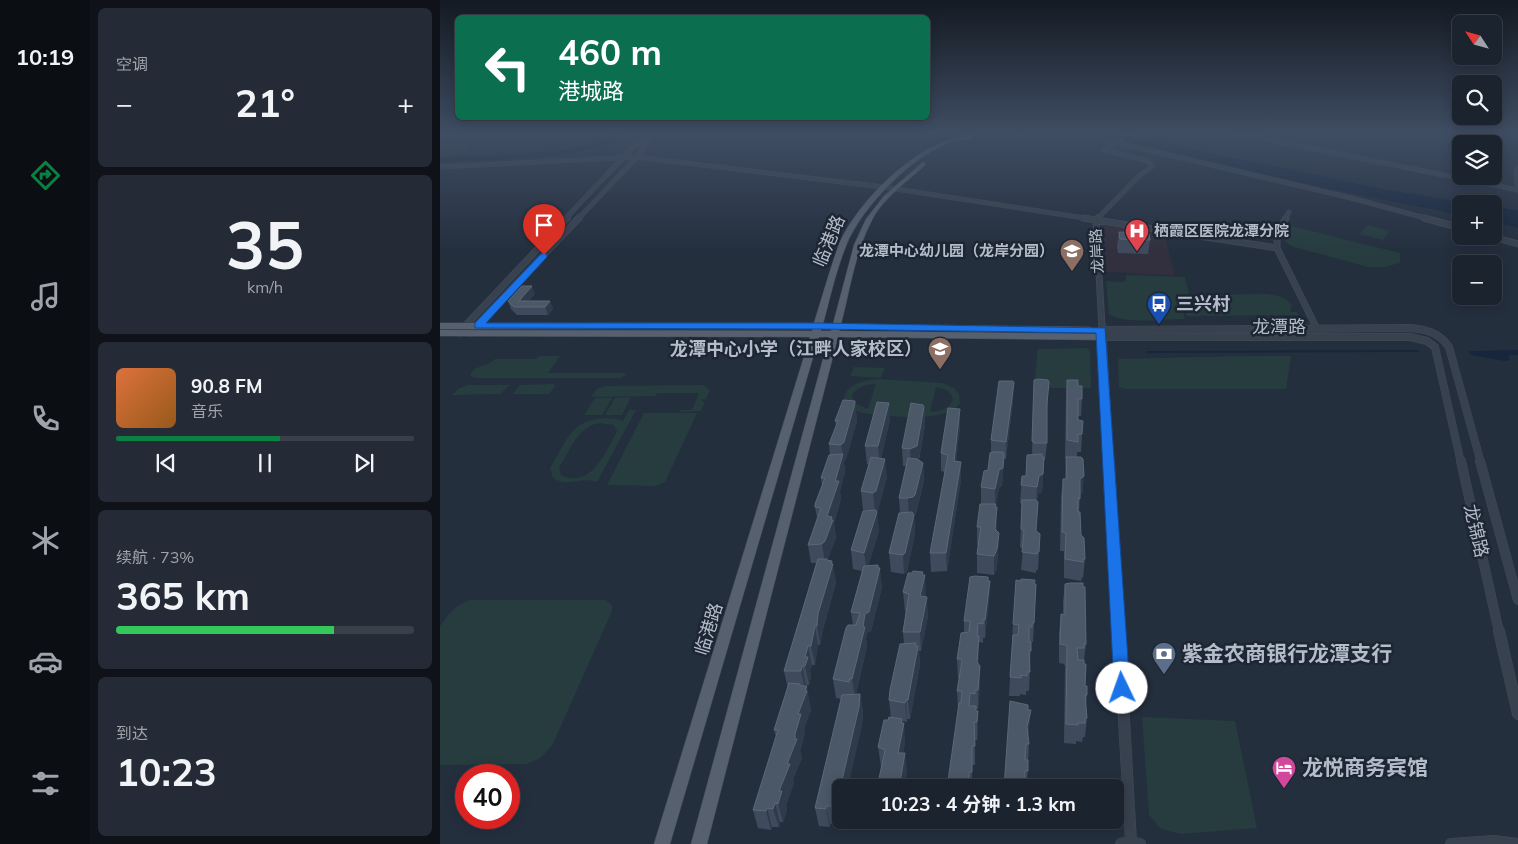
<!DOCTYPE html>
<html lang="zh">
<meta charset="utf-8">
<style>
:root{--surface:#1b232e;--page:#242b36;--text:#f1f3f6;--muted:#a0a4aa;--line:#39404a;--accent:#0b8043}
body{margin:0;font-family:Mulish,"Noto Sans SC",sans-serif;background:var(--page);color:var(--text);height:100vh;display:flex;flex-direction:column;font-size:19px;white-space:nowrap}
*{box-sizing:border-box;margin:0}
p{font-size:16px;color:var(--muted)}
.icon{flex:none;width:28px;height:28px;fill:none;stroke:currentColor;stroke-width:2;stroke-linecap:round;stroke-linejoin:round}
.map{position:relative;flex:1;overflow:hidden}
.details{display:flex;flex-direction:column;gap:8px;padding:8px;background:#0f1319;width:350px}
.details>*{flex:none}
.hud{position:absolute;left:15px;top:15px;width:475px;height:105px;border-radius:8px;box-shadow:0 2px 12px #0003,0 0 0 1px var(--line);background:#0b6e4f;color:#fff;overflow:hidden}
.needle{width:32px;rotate:306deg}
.fabs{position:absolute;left:1012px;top:15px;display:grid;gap:10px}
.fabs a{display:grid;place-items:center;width:50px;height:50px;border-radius:8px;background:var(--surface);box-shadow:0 2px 12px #0003,0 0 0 1px var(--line);font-size:25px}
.speed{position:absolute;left:15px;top:764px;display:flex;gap:10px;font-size:25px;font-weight:700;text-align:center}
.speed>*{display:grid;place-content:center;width:65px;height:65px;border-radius:50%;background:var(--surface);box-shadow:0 2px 12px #0003,0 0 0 1px var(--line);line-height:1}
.speed .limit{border:8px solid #d22;background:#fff;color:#111}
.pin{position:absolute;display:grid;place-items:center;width:42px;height:42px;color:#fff;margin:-51px -21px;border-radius:50% 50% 50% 0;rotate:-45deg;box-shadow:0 0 5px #0007}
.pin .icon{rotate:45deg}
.me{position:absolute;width:55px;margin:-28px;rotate:357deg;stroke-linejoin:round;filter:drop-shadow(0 0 4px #0008)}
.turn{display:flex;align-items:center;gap:18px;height:105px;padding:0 20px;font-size:22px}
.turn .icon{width:65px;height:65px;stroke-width:2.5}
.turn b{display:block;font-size:35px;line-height:42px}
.big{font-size:38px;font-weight:700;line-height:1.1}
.details .card{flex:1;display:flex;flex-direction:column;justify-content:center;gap:8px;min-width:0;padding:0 18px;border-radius:8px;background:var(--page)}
.details .dial{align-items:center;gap:0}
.dial b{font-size:65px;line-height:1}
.song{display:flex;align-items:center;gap:15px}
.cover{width:60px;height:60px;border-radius:8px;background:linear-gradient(135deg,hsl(20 70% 55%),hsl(30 70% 35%))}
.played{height:5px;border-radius:2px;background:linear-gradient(90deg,var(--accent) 55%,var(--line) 55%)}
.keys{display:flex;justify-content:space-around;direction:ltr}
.heat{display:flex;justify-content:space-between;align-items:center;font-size:28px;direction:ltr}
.charge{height:8px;border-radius:4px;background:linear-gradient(90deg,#34c759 73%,var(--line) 0)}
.trip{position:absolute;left:392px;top:779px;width:292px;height:50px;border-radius:8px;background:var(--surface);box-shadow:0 2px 12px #0003,0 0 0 1px var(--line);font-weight:700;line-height:50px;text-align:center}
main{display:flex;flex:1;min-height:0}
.menu{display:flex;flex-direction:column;width:90px;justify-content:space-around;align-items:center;background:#0b0e12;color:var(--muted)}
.menu .icon{width:35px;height:35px}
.menu .active{color:var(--accent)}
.menu b{font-size:22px;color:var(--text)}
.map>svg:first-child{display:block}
.medical{fill:#32303f}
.green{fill:#263c3f;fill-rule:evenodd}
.water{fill:#17263c}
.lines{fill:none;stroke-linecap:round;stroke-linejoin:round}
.stream{stroke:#17263c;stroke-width:2}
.river{fill:#17263c;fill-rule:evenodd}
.minor-far4-casing{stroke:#414a57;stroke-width:5}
.minor-far3-casing{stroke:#414a57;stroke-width:7}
.minor-far2-casing{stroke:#414a57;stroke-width:8}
.minor-far1-casing{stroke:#414a57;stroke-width:10}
.minor-casing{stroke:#414a57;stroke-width:12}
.major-casing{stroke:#414a57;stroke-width:1}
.minor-far4{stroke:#38414e;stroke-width:4.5}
.minor-far3{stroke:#38414e;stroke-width:5.5}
.minor-far2{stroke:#38414e;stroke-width:7}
.minor-far1{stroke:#38414e;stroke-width:9}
.minor{stroke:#38414e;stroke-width:11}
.major{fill:#56606e;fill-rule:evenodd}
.wall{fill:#3f4b5c}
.shaded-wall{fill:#2f3b4b}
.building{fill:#4b5868;stroke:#5c6777}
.route{fill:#1a73e8;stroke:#114b97}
.labels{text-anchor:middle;stroke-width:5;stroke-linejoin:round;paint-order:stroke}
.far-poi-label{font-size:15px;font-weight:bold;fill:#b4bcc9;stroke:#1d2633;text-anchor:start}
.far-street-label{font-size:15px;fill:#b4bcc9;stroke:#1d2633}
.street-label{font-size:18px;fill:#b4bcc9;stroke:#1d2633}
.poi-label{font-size:18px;font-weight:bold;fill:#b4bcc9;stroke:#1d2633;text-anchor:start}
.near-poi-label{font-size:21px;font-weight:bold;fill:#b4bcc9;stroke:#1d2633;text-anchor:start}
</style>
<main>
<nav class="menu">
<b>10:19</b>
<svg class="icon active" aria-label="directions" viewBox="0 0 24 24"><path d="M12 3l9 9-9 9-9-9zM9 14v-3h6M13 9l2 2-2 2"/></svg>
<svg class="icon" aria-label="music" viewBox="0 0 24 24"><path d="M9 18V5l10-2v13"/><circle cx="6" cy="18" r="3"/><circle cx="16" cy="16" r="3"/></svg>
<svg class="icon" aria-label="phone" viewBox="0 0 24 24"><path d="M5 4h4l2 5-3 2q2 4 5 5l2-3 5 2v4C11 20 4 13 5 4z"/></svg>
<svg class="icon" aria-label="climate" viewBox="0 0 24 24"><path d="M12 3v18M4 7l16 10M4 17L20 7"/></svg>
<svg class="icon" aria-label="car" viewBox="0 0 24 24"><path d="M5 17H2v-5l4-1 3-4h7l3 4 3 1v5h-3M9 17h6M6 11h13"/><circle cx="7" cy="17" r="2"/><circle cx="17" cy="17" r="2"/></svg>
<svg class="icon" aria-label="filters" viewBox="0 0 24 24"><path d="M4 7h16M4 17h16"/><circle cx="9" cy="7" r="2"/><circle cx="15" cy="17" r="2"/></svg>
</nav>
<section class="details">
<div class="card"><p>空调</p>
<div class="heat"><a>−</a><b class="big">21°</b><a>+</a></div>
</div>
<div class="card dial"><b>35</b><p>km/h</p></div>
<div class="card">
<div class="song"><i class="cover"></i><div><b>90.8 FM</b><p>音乐</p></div></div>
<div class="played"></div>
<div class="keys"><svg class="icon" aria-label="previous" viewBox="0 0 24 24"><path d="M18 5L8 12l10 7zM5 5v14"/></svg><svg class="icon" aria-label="pause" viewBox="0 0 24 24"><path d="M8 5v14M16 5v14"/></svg><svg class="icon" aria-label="next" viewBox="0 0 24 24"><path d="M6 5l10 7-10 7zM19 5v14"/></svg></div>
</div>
<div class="card"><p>续航 · 73%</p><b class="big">365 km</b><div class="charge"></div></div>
<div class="card"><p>到达</p><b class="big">10:23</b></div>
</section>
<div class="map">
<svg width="1078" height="844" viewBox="0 0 1078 844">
<rect width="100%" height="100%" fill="#242f3e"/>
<path class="medical" d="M669 224 724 233 735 275 666 272 663 226Z"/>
<path class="green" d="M0 133H40C25 154 26 154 0 155Z
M927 225 950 231 943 240 920 234Z
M851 226 960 253V263L944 267H928L854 247 848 244 845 240Z
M686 275 745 277 749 294 743 312 745 319C725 319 686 325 669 314L666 281 683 282 686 280Z
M825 294C836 295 847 297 852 306L850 312H857L859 315 747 316 746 313H757L750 309 747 303 749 299 757 295Z
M647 348 650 352 651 388H594L598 349Z
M99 356H120L108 373H184L186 375 181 378H38L32 377 30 375C36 364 48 367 55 359H96Z
M808 356H851L846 389H686L679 387 678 359Z
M414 367 445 368 441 378 410 376Z
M438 379 502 383 514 388 519 394 520 403C507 424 444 416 422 413L413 410 404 401C404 384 425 380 438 379ZM436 384 428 409 414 403 412 395C417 387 426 384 436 384ZM496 387C504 388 512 391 513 400 509 409 500 412 490 412Z
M113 384 115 386 109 394H73L80 385Z
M28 385H70L60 394 12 395 18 389Z
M263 385 270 390 266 399 260 400 265 402 261 411 240 412 241 410H252L259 393H217L215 396 151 397 157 389 165 386Z
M191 397 182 415H165L175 398Z
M155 398H172L162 415H144Z
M189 410H196L157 482C142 476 127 488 113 478L110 468C118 456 124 440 134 430 145 418 168 415 183 421ZM159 423 174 425 177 431C166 451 151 490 121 475L119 468C130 450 138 427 159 423Z
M204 413H257L225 482 215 486 167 485Z
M30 600H165L172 605V611L112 746 99 759 86 764 0 765V627C8 614 15 605 30 600Z
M702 717 795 721 817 828 741 834 721 829 709 815Z"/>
<path class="water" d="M650 133H674L942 189 1034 204H1021V215L879 187Z
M1054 207 1078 210V228L1054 222Z
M1078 350V355H1070L1068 357 1070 360 1065 361 1031 355 1029 351Z"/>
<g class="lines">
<path class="stream" d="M707 352 978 351"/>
<path class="river" d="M177 133H185C147 163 49 159 0 162V158L123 151 145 146Z"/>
<defs>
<path id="minor-far4" d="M796 133 1078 190
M674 142 911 198 989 219
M0 167 197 157 443 187 651 219
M1078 168 1076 172 1078 189
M125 219 194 146 222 133
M138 219 197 157 207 143
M657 219 700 175 713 166 708 161 664 150 690 133
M845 219 849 212"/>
<path id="minor-far3" d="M643 218 837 248
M658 218 656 220 662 327
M846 218 837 234V248L876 327
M984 218 1021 228
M1049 236 1078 244
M24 327 127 218
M35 327 139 218"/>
<path id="minor-far2" d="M662 326 670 463
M661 330 968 328C985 329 999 332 1009 347L1041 463
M19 333 26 326
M30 333 37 326
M662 337H970L987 341 995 347 1021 463"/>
<path id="minor-far1" d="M670 461 679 632
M1021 461 1059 632
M1040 461 1078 600"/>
<path id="minor" d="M679 631 691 842
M1059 631 1078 714
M681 844 691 842 700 844
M1011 844 1054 841 1078 844"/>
<path id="major" d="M530 136 532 137V139C527 140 522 139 517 140 476 151 421 207 406 246 396 271 390 298 383 324H393L414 245 426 219 444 196 483 162 485 163V165C467 182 443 198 432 220 415 252 410 290 401 324L650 327 654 330 650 333 400 329 399 331 662 334 666 337 662 340 398 337 267 844H251L389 337H379L230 844H214L370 337 0 336V330L372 331 373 329H0V323H374C382 298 389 272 398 247 415 203 481 137 530 136ZM381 329H392L391 331H381Z"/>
</defs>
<use href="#minor-far4" class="minor-far4-casing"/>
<use href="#minor-far3" class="minor-far3-casing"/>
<use href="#minor-far2" class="minor-far2-casing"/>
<use href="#minor-far1" class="minor-far1-casing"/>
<use href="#minor" class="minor-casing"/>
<use href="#major" class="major-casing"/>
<use href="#minor-far4" class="minor-far4"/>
<use href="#minor-far3" class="minor-far3"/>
<use href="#minor-far2" class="minor-far2"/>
<use href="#minor-far1" class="minor-far1"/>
<use href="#minor" class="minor"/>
<use href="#major" class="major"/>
</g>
<path class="wall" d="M679 232 710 240 708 254 678 253 677 247Z
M95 294 89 301H110L113 309 108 315H77L71 309 68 301Z
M594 380 609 382 607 412V443L605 460H604L602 492 598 494 597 501 596 531 600 534 598 570H596V573L581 570 583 549 580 547 582 504 580 503 582 476H586L592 455Z
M627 380 638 386 642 399 641 416H638V420L642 434 641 452H637V457L644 476 642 494 640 495 639 512 641 535 645 559 643 578 642 577 641 581 624 578V551H620L621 497 623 479H625L626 458H625L626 397Z
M573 401 566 459H564L562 486 559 488 556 504V507H557L556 531 559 533 557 568 554 575 537 573V554L538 545H537V527L541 504V487L548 470 551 452V440Z
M415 403 417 421 406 459 404 462 405 472 400 491 401 499 394 523 396 538 387 561H392L396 583 382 633 380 645H378L375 665H372L370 671 371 676 369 685H366V686L371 710 364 729 365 733 360 751 362 758 353 779 354 783 346 805 347 810 343 822H340L339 827H332L331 830 318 828 313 810 336 737 334 730 348 689 344 671 376 563H371L368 545 377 518 375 507 382 485 381 478 390 455 389 444 396 426 395 421Z
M484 407 485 425 479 460 483 463 484 481 476 513 474 516 475 533 467 572 464 574 451 572 449 553 460 513 459 498 466 466H463L462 448Z
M450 420 441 458 447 477 438 510 436 511 439 531 428 566 438 565 442 587 431 631 427 633 426 639 427 646 416 694H420L423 712 422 726 401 788V818L400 825 390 824V827L379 826 375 808 401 699 396 698 393 679 413 625 411 612 422 571 413 569 411 550 428 510H423L421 491 429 464H427L425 446Z
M520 426 516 461 521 480 507 571 491 572 490 553 505 472 501 471V453Z
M483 575 488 616 481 651H479L480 665 470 719H467V722L462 721 465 742 463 753 467 772 441 766 438 747 448 720 451 718 449 700 464 644 463 632 466 612 465 611 463 592Z
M548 577V581H550L549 600 545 638H543V643L539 642 538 664 540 666V685L538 709H536V711H538V730L537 740H535V765H532V788H508L518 709 517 691 519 678H518L517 659 524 633V621Z
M596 584 593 642H591L589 691H586V695L580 694V696H569L573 624Z
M625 584 646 644 644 660 645 686 647 695 646 705 647 718 645 737H643L642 742 636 741V744L624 743 625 666 624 664 619 663V633L621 614 623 615V602Z
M588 710 589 729 588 736 589 744 587 786 564 788Z
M438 820H459V823L439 824Z
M506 820H526V824L519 823 518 826 506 825Z
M563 820H582V822H575V824L562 823Z"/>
<path class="shaded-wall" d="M92 286 95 294 84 307 79 301Z
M110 301 113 309 108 315 105 307Z
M574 383 573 401 566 459V442Z
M415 403 417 421 406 459 404 462 405 472 400 491 401 499 394 523 396 538 387 561 391 564 392 561 396 583 382 633 380 645 377 626 385 563 382 544 387 516 403 454 401 445Z
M449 403 450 420 440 464 438 446Z
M484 407 485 425 478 464 471 467 470 449Z
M520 409V426L514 479V461Z
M564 454 562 486 559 488 555 508V489L559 470Z
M445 459 447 477 438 510 435 512 433 493Z
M521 462V480L507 571 506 553Z
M483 463 484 481 476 513 474 516 475 533 467 572 464 574 463 555 469 517 468 498Z
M603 474 602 492 598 494 596 506 597 487 599 476Z
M644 476 642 494 638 497 640 479Z
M557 507V526L555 548V529Z
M437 512 439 531 427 571 424 553Z
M559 533 557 568 554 575V556Z
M438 565 439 571 440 568 442 587 431 631 427 633 426 639 427 646 415 698 412 679 425 614Z
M483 572V581L485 575 486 594 481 615 480 596Z
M548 577V593L550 581 549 600 545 638V620Z
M487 597 488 616 481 651 480 632Z
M375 626 378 645 375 665 371 646Z
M539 636V655L537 681V662Z
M476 643 477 656 478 646 480 665 470 719 468 700Z
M368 646 372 665 370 671 371 676 369 685 365 666V657Z
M362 666 366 685 365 689 361 671Z
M540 666V685L538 709V690Z
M360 684 364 700 367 686 371 710 364 729 365 733 360 751 362 758 353 779 354 783 346 805 347 810 343 822 338 804 339 791 355 734 358 714Z
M420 694 423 712 422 726 408 788H401V818L400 825 396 806Z
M466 700 467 719V722L465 703Z
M591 710 589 729 586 746 587 727Z
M538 711V730L537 740V722Z
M462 719 463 726 464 723 465 742 460 771 458 753Z
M465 753 467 772 465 788H459Z
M335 803 340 822 339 827 333 809Z
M386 806 390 824V827L386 809Z
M327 808 332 827 331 830 326 811Z"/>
<path class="building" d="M679 232 709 233 710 240 680 239Z
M82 286H92L79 301H110L105 307H74L68 301Z
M598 379 608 380 609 382 607 403V443H594L592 441 594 380Z
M627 380H638V386H642V399H638V420L643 421 642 434H638V442L627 440Z
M559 381H573L574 383 566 442 551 440Z
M403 400 415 401V403L404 442 401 445 389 444 398 421H395Z
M437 402 449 403 438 446H425Z
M471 403 483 405 484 407 477 446 470 449 462 448Z
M508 408 520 409 514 461 521 462 506 553H490L508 455 501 453Z
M553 452H563L564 454 563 468 559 470 555 489 541 487 544 471 548 470 550 453Z
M403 454 395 481H399L387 516 392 517 391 520H393L385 541 382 544 368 545 381 508 375 507V504L385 478H381L389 455Z
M602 454V457H604L603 474 599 476 597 487 581 485 582 476H586L587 455Z
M431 457 445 459 436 491 433 493 421 491Z
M626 457H641L643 459 644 476 640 479V499L638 498V512H640L641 535 644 538 645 559H643V562L625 559 626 533 622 532 623 479H627Z
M468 458 477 459 483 463 475 495 473 497 468 498H459Z
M582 500H596L598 502 596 531 600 534 599 552H597V554L582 552 584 531 581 529Z
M540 504H556L555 507H557L555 529 559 533 557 549 554 556 537 554 541 527H537Z
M436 510 437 512 424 553 411 550 423 511Z
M472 512 474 515 465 553 463 555 449 553 459 513Z
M378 559H387V560L392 561 391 564H393L378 614 377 626H375L371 646H368L365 657H368L365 666H362L361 671H344Z
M438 565V568H440L429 612 425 614 423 627H425L412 679H409V682L393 679 406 628 408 625H416L420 613 411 612 423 569 424 566Z
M473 571 483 572 482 575H485L480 596 487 597 480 632H463L469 594 463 592 468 573H472Z
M535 576 548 577V581H550L545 620 543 619V624L538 623 537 636H539L537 662 540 666 538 690H535V694L530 693 529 706H536V711H538L537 722H534L535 746H532V772H529L528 788H507L519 703H521L522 691H517L522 661 521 659H517L519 647 521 633 529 632 530 621H524L530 577Z
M581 579 595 580 594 584H596L594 623H592V627H589V642H591V651H589L590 672H587V676L581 675V678L570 677 573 635H578L579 625 573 624 576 580 581 581Z
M630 583H643V587H645L646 644H644V648H637L638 660H644V664H646L645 686H647V695H645L647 718H645V723H638V725L626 724 627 647 626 645 620 644 621 614 625 615V584Z
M476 643 475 646H478L468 700H466L465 703 449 700 450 690 460 644Z
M349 683 360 684V686H367L365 691H367L358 714H361L355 734V739H357L347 764H350L339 791H342L338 804 335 803 333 809 327 808 326 811 313 810 338 730H334Z
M420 694 419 707 396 806H386V809L375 808 402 695Z
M570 701 588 705V710H591L587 727 589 744H586L585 760H588V771H585L584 786H587V788H564Z
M449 717 462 719 461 723H464L458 753H465L459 788H437L445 750 438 747 444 720H448Z"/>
<linearGradient id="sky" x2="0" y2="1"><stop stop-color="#141a22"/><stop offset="0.53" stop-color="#3f4d63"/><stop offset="1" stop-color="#3f4d63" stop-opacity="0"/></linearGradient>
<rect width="1078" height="251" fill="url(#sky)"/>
<path class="route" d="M104 253 107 254V257L46 323H378L665 328 690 688 688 693 682 695 676 693 674 688 656 333 378 329 35 328V323L101 254Z"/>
<defs>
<symbol id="hospital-pin" viewBox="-11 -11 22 30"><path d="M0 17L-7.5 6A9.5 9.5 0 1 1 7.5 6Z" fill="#e0444e" stroke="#1d2633"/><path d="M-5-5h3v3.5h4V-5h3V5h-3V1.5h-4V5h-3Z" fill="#fff"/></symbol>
<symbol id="school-pin" viewBox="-11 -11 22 30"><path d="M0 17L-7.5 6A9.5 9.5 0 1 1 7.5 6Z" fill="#8d6e63" stroke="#1d2633"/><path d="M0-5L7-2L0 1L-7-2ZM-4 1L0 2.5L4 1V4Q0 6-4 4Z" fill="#fff"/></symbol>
<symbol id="bus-pin" viewBox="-11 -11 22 30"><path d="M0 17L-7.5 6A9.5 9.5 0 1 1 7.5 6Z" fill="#1a4fb4" stroke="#1d2633"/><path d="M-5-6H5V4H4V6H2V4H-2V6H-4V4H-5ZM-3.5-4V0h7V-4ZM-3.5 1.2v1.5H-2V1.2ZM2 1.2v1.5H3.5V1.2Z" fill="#fff"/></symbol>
<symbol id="bank-pin" viewBox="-11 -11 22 30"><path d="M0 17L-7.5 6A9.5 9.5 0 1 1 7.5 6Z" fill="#5c6f8a" stroke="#1d2633"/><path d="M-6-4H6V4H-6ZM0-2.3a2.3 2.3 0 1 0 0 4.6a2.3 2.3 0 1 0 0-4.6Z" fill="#fff"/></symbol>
<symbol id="hotel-pin" viewBox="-11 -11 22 30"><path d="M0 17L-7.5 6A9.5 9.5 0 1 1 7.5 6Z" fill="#d1479c" stroke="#1d2633"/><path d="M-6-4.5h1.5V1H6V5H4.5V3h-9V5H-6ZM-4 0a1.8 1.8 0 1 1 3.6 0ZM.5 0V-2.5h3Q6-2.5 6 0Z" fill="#fff"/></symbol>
</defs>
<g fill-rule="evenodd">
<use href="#hospital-pin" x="683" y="217" width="28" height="38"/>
<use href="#school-pin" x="618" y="237" width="28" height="38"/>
<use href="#bus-pin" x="705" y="290" width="28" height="38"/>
<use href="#school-pin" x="486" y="335" width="28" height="38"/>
<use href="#bank-pin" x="710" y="640" width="28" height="38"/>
<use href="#hotel-pin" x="830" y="754" width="28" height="38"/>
</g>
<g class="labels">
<g class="far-poi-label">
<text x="714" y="236">栖霞区医院龙潭分院</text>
<text x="614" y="256" text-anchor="end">龙潭中心幼儿园（龙岸分园）</text>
</g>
<g class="far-street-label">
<text transform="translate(657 251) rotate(-93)" y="5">龙岸路</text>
</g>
<g class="street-label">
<text transform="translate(389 241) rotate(-67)" y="6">临港路</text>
<text x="839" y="333">龙潭路</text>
<text transform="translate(1036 531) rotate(77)" y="6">龙锦路</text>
<text transform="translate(269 629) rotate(-73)" y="6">临港路</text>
</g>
<g class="poi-label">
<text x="736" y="310">三兴村</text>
<text x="482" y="355" text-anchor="end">龙潭中心小学（江畔人家校区）</text>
</g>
<g class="near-poi-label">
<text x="742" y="661">紫金农商银行龙潭支行</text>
<text x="862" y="775">龙悦商务宾馆</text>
</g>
</g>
</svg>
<div class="fabs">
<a><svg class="needle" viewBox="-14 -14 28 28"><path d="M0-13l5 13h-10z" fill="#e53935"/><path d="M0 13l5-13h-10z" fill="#a0a4aa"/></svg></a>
<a><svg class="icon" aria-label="search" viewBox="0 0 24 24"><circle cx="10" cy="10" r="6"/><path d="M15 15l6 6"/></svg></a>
<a><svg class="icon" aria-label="layers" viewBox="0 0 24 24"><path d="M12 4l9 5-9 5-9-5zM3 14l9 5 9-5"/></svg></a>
<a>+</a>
<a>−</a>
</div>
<div class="speed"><div class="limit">40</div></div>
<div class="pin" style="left:104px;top:255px;background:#d93025"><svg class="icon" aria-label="arrive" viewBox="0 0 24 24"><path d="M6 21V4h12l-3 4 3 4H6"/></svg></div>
<svg class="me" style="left:682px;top:688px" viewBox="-20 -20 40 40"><circle r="19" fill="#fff"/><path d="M0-13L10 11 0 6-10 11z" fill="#1a73e8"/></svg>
<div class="trip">10:23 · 4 分钟 · 1.3 km</div>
<div class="hud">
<div class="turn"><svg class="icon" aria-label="left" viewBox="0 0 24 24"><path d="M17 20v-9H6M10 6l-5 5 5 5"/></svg><div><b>460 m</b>港城路</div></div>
</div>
</div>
</main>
